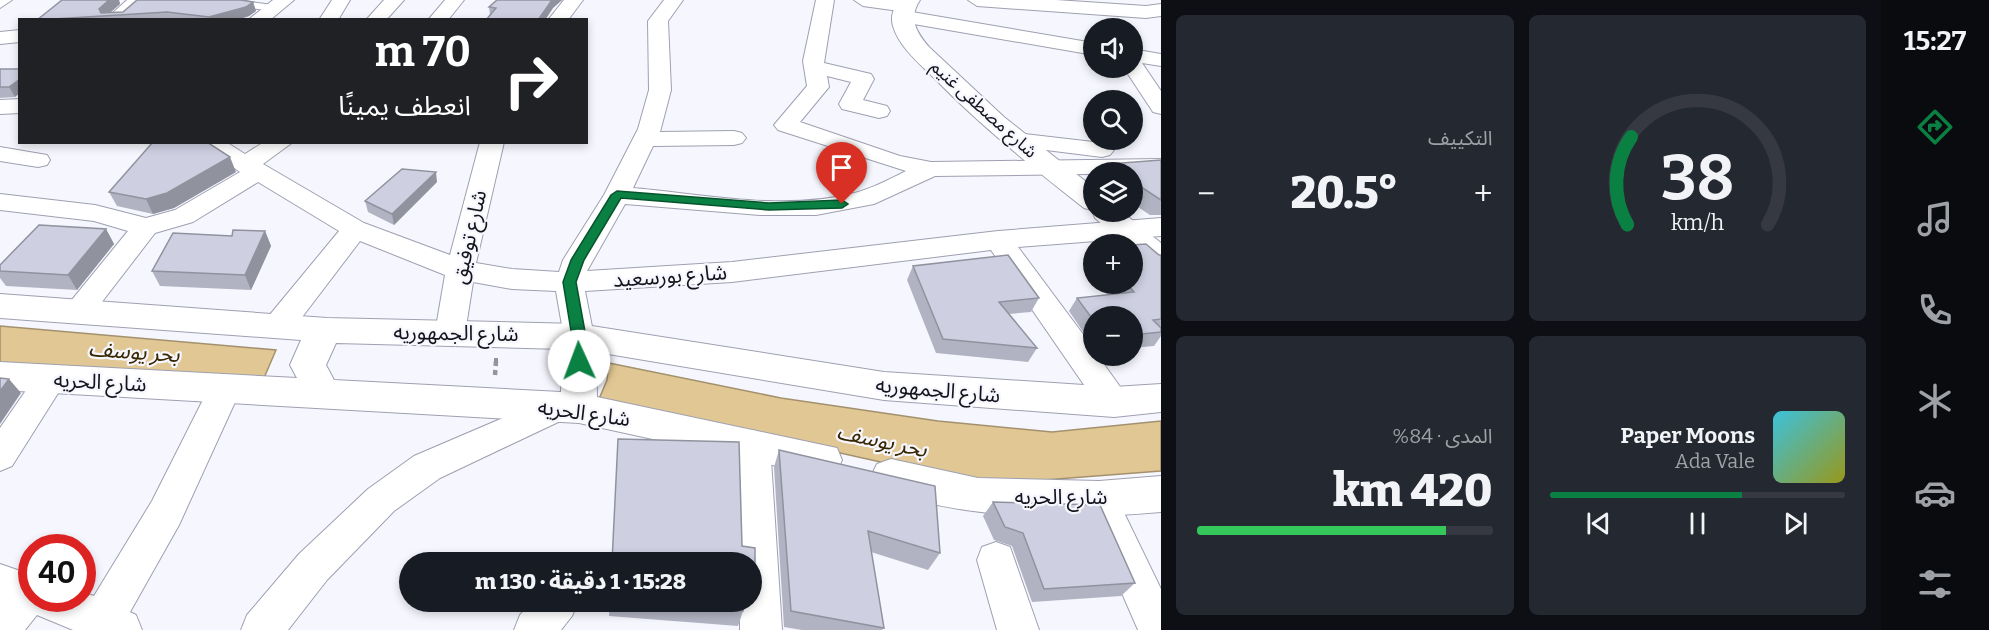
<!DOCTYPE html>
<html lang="ar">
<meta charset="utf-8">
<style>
:root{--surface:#171b24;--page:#242831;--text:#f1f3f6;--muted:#9ea1a6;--line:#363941;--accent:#0b8043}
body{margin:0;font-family:Bitter,"Noto Sans Arabic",serif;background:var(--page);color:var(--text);direction:rtl;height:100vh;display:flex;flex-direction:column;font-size:22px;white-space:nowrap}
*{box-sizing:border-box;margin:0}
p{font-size:20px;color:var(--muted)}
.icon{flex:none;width:33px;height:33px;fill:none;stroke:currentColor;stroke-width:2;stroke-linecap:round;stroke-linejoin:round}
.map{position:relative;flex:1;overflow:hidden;direction:ltr}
.side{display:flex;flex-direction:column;gap:15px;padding:15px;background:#0d0f14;width:720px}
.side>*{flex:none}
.banner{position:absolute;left:18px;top:18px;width:570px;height:126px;border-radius:0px;box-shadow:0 3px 9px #0003;direction:rtl;background:#202124;color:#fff;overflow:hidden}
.fabs{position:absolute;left:1083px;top:18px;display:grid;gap:12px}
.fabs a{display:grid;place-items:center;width:60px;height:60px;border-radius:50%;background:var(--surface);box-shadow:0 3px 9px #0003;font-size:30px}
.speed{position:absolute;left:18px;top:534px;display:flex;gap:12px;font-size:30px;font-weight:700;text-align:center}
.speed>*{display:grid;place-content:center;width:78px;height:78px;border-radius:50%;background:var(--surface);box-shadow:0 3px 9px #0003;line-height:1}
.speed .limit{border:9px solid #d22;background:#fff;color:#111}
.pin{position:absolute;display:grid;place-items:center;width:51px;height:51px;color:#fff;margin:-62px -26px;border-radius:50% 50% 50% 0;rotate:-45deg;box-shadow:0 0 6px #0007}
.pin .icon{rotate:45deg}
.me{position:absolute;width:66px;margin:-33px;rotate:358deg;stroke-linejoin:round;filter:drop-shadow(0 0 4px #0008)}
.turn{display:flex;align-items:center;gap:21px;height:126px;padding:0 18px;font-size:27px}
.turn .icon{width:78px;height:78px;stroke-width:2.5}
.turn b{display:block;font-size:42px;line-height:51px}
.big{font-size:45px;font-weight:800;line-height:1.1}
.side .tile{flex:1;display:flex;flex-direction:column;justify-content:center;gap:9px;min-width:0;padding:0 21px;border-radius:9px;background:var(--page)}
.side .dial{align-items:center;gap:0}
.dial svg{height:156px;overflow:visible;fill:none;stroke:var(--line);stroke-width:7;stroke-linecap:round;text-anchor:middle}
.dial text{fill:var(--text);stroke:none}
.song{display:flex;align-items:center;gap:18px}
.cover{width:72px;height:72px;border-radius:9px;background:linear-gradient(135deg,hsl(190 70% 55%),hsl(60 70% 35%))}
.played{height:6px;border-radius:3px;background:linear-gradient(90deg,var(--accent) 65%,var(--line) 65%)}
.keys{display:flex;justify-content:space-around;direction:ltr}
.heat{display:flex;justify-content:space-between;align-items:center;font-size:33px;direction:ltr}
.charge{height:9px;border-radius:4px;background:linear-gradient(90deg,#34c759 84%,var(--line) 0)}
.side .tiles{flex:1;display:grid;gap:15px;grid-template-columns:repeat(2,1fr)}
.trip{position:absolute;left:399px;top:552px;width:363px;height:60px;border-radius:30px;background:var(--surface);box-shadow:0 3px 9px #0003;font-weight:800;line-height:60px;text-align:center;direction:rtl}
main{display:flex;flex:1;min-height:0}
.tabs{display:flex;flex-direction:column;width:108px;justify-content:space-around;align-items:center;background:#090b0e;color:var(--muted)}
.tabs .icon{width:42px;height:42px}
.tabs .current{color:var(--accent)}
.tabs b{font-size:27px;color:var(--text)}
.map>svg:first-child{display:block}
.water{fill:#e1c793;stroke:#a3916e;stroke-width:1.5}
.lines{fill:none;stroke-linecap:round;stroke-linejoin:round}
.lane-casing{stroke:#9ea0b1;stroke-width:2}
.street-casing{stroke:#9ea0b1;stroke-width:2}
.secondary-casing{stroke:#9ea0b1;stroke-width:2}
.path-far1{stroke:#94949b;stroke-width:4;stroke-dasharray:4.5 3;stroke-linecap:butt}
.path{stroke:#94949b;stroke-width:4.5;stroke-dasharray:5 4;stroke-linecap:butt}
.lane{fill:#fff;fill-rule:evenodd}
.street{fill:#fff;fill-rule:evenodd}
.secondary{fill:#fff;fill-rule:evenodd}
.wall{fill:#b1b3c2}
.shaded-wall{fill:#90929e}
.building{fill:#ced0e2;stroke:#90929e;stroke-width:1.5}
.route{fill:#0b8043;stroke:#07532c;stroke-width:1.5}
.labels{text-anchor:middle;stroke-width:4.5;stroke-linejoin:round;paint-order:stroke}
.far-street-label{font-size:18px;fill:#131319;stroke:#f6f6fe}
.street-label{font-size:21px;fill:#131319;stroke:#f6f6fe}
.water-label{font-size:22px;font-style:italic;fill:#392700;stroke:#f6f6fe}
</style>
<main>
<nav class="tabs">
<b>15:27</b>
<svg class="icon current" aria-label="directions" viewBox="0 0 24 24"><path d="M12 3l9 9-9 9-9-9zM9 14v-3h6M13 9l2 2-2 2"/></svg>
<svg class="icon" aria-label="music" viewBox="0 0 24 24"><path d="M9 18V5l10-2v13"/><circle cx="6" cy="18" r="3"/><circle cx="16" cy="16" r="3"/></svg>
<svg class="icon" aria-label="phone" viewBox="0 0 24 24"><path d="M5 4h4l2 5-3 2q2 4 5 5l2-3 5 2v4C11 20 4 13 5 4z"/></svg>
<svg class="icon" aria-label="climate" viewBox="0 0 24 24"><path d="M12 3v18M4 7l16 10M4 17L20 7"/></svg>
<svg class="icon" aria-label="car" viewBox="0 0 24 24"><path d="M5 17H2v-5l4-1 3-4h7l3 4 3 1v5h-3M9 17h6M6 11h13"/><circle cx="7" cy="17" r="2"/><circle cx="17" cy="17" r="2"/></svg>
<svg class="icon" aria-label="filters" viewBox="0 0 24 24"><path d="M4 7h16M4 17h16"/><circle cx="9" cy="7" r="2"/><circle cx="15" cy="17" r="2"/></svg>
</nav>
<section class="side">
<div class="tiles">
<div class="tile dial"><svg viewBox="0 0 100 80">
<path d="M14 69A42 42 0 1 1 86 69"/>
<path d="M14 69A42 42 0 0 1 16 24" stroke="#0b8043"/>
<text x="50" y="56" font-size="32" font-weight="700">38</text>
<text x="50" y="72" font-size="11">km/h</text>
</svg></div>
<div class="tile"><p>التكييف</p>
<div class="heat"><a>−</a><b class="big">20.5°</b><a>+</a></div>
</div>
<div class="tile">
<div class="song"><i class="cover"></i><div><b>Paper Moons</b><p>Ada Vale</p></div></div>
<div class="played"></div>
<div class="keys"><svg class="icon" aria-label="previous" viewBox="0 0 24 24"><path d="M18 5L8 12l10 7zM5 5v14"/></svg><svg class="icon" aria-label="pause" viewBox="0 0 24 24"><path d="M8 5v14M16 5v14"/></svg><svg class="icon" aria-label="next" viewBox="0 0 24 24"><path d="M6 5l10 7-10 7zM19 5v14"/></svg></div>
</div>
<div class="tile"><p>المدى · 84%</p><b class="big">420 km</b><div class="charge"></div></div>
</div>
</section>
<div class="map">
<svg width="1161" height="630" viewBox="0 0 1161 630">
<rect width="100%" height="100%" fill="#f6f6fe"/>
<path class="water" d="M0 326 276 350 264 378 0 363Z
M609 363 781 398 938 421 1052 432 1161 421V471L1031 481 961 480 599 399 607 380Z"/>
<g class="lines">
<defs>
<path id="lane" d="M209 0H235L273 5 278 8 273 11 214 3Z"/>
<path id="street" d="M0 0H12L0 8Z
M127 0H148L126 20H105Z
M273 0H294L270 20H248Z
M332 0H350L338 20H319Z
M384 0H404L386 20H366Z
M445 0H464L448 20H428Z
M564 0H583L568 20H548Z
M664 0H683L668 21 671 90 660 132 734 131 742 133 746 138 742 143 734 145 653 146 633 188C703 194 781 211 850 194 869 190 888 180 906 171L778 130 774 125 807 86 803 61 816 0H834L824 63 871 74 874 79 863 100 887 106 890 111 887 116 879 118 842 109 839 104 851 82 827 76 829 87 800 122 900 156 931 162 1161 159V173L935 176 874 204 816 215H760L625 204 587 271 732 262 998 231 1161 218V236L1018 247 1094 349V356H1098L1131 402 1126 411 1114 415 1102 411 991 250 732 282 585 291 594 337 590 345 579 348 568 345 564 337 556 291 512 289 473 282 465 333 461 341 450 344 439 341 435 333 445 275 360 241 290 333 279 336 268 333 264 325 268 317 339 231 258 182 193 222 155 233 88 320 77 323 66 320 62 312 128 231 94 221 0 210V194L95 205 146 218 175 210 240 172 196 142H226L245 154 264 142H293L263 164 364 223 450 255 480 142H504L476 263 512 269 559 272 563 260 604 195 638 129 649 90 648 21Z
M854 0H901L911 2 913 6 906 11 1094 43V55L902 22 892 16 899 11 863 6Z
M968 0H1056L1146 6 1161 4V16L1146 18 977 6Z
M20 30V42L0 44V32Z
M1132 49 1161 54V66L1142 63 1161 91V114L1153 112 1124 68H1132Z
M20 99V113L0 114V100Z
M1015 133 1102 143 1110 145 1114 150 1110 155 1102 157 1007 145 1003 140 1007 135Z
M0 147 47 155 50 160 47 165 38 167 0 161Z
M51 366 62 370 67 379 12 466 0 471V428L40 370Z
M225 376 237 380 241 389 179 525 130 612 136 615 142 630H73L37 615 25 630H0V564L32 575V598H82V592L94 596 152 501 213 380Z
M559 394 571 398 576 407 571 416 440 478 394 511 327 580 288 630H241L247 615 299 554 368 489 414 456Z
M753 430 765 434 770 444 782 630H740V602H752V562H739L736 444 741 434Z
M1099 483 1112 488 1161 589V630H1138L1081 499 1086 488Z
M996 542 1010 547 1039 630H997L977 560 982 547Z
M532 602H578L572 616 561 630H514L520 615Z"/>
<path id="secondary" d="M899 0H920C908 18 916 32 929 47L1004 117 1094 188V212H1122L1161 243V269L1150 266 1132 251V244H1125L1095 218 1092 210 1084 208C1032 167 981 126 935 79 920 64 899 47 893 26 890 16 894 8 899 0Z
M0 294 327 318 579 324 884 372 1114 387 1161 384V412L1114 417 884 400 596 352 597 397 837 448 842 460 837 472 823 476 579 423 0 390V362L297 378 290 365 301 340 0 318ZM336 343 562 349 561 392 334 380 326 365Z
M891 459 978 478 1099 481 1161 476V512C1066 520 968 521 877 488L871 476 877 464Z"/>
</defs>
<use href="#lane" class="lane-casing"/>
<use href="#street" class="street-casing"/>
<use href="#secondary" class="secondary-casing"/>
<path class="path-far1" d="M496 362V358"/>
<path class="path" d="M495 375 496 361"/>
<use href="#lane" class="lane"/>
<use href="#street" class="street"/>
<use href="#secondary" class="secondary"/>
</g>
<path class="wall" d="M62 0H119L120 4 110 13 253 2 256 11 249 16 237 20H37Z
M497 0H562L553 8 545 20H486L490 15 489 7Z
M0 69 15 97 0 98Z
M1161 160V215H1150L1132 203V172H1103L1108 164Z
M236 172 174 208 153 214 117 206 109 192Z
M437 182 394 225 368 212 365 201Z
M106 229 114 244 77 290 6 286 0 278V265Z
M265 231 271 246 251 290 160 286 152 271 232 236Z
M1094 253V267L1088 261Z
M1159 255H1161V336L1154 346 1132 348V316H1094V348L1069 311 1077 298 1115 294 1107 284H1132Z
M913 266 1039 298 1031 312 1009 314 1037 348 1028 362 936 353 907 280Z
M618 439 739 442 742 546 755 548V584L752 595V562H612Z
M779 450 940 553 928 570 871 552 884 628 882 630H802L784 627 774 467Z
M993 502 1135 583 1121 596 1032 602 1012 546 994 540 983 516Z
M610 602H743V611L738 626 609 616Z"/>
<path class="shaded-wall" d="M109 0H119L120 4 106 16H102L99 9Z
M552 0H562L553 8 545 20H538Z
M253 2 256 11 249 16 237 20H210L209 17Z
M20 79V93L15 97 9 87Z
M230 157 236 172 174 208 153 214 146 199Z
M436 172 437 182 394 225 392 214Z
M106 229 114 244 77 290 68 275Z
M265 231 271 246 251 290 245 275Z
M9 379 21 393 0 424V391Z"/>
<path class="building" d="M62 0H109L99 9 101 13 123 12 137 0H241L253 2 246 7 209 17 167 12 37 20Z
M497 0H552L538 20H486L496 8 489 7Z
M0 69H20V79L9 87H0Z
M153 142H207L230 157 167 193 146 199 109 192Z
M1161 160V200L1132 181V172H1119L1108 164Z
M402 169 436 172 392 214 365 201Z
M39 225 106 229 68 275 0 271V265Z
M233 230 265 231 245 275 152 271 173 233 232 236Z
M1146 244 1159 255H1161V319L1153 320 1161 328V332L1132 335V316H1094V321L1077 298 1134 292 1127 284H1132V245Z
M1008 255 1039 298 999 302 1037 348 943 339 913 266Z
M0 378 9 379 0 391Z
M618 439 739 442 742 546 755 548V584H752V562H612Z
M779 450 935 486 940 553 868 531 884 628 791 611Z
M993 502 1100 505 1135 583 1044 589 1023 533 1005 527Z
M622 602H743V611Z"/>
<path class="route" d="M617 191 769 203 842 200 848 204 842 208 769 210 621 198 584 260 576 282 586 337V361L579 366 572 361V337L563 282 571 260 611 195Z"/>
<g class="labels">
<g class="far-street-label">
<text transform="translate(984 109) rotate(42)" y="6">شارع مصطفى غنيم</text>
</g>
<g class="street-label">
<text transform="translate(469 237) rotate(-77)" y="7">شارع توفيق</text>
<text transform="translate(670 276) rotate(-4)" y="7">شارع بورسعيد</text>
<text transform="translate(456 333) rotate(1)" y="7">شارع الجمهوريه</text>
<text transform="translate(100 382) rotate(3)" y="7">شارع الحريه</text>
<text transform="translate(938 390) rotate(5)" y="7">شارع الجمهوريه</text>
<text transform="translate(584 413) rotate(8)" y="7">شارع الحريه</text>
<text x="1061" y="504">شارع الحريه</text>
</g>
<g class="water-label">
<text transform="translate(134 351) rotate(4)" y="8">بحر يوسف</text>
<text transform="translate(882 440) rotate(12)" y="8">بحر يوسف</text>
</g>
</g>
</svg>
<div class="fabs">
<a><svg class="icon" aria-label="sound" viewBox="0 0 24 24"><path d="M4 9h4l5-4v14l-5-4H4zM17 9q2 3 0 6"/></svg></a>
<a><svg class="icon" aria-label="search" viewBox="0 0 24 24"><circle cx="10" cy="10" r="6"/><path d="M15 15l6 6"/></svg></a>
<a><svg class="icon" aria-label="layers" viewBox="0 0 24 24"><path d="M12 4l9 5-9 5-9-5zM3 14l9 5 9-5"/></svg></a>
<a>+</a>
<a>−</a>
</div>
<div class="speed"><div class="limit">40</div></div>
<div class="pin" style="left:842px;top:204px;background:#d93025"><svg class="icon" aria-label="arrive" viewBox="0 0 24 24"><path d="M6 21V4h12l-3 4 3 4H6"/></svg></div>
<svg class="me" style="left:579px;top:361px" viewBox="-20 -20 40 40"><circle r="19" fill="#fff"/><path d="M0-13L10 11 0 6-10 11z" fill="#0b8043"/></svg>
<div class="trip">15:28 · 1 دقيقة · 130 m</div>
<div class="banner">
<div class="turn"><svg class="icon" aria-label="right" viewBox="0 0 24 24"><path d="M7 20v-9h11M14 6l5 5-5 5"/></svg><div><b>70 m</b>انعطف يمينًا</div></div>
</div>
</div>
</main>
